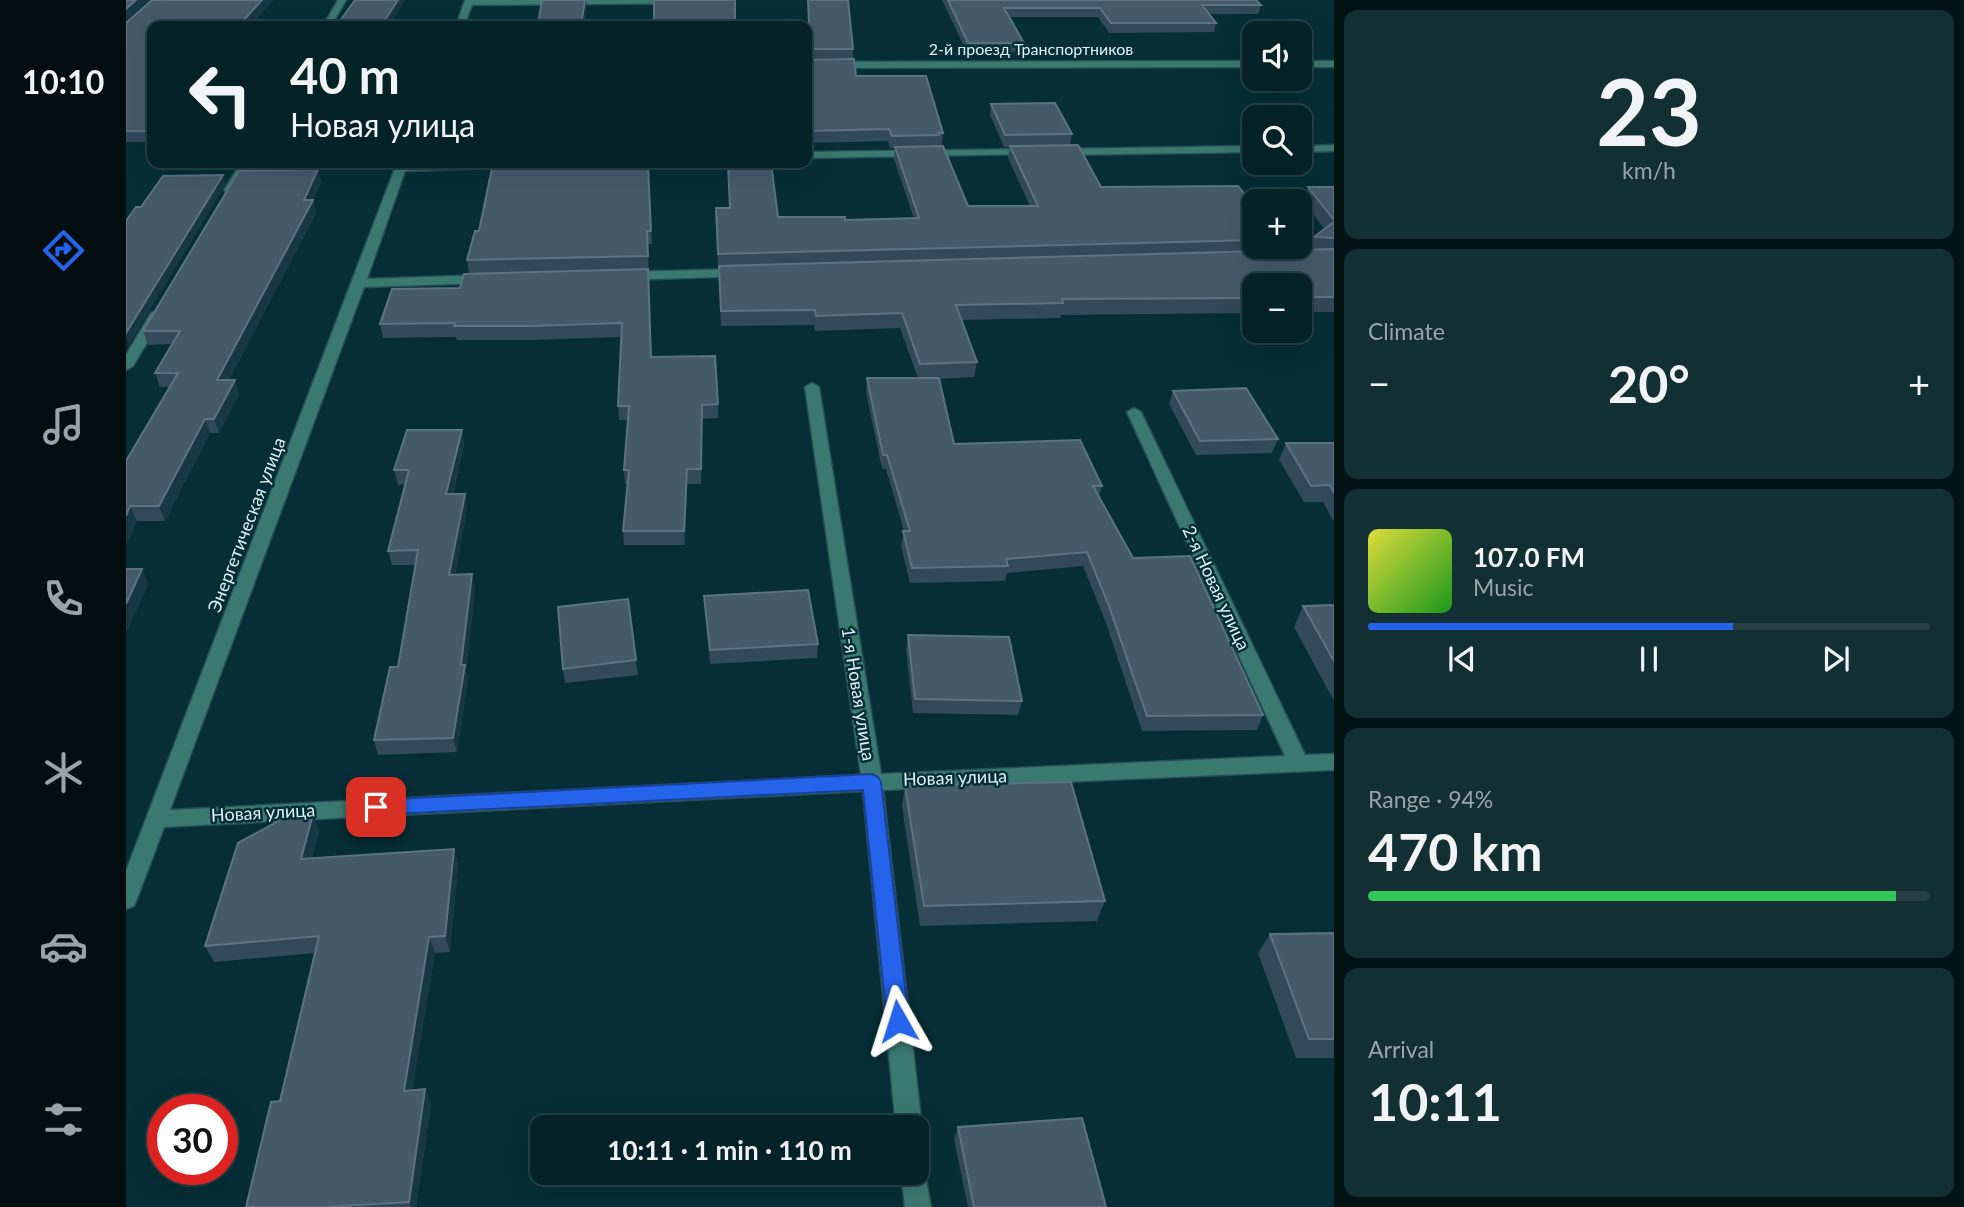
<!DOCTYPE html>
<meta charset="utf-8">
<style>
:root{--surface:#042228;--page:#122f34;--text:#f1f3f6;--muted:#97a4a8;--line:#253f45;--accent:#2563eb}
body{margin:0;font-family:Lato,sans-serif;background:var(--page);color:var(--text);height:100vh;display:flex;flex-direction:column;font-size:26px;white-space:nowrap}
*{box-sizing:border-box;margin:0}
p{font-size:23px;color:var(--muted)}
.icon{flex:none;width:38px;height:38px;fill:none;stroke:currentColor;stroke-width:2;stroke-linecap:round;stroke-linejoin:round}
.map{position:relative;flex:1;overflow:hidden}
.panel{display:flex;flex-direction:column;gap:10px;padding:10px;background:#021316;width:630px}
.panel>*{flex:none}
.hud{position:absolute;left:21px;top:21px;width:665px;height:147px;border-radius:14px;box-shadow:0 7px 28px #0002,0 0 0 2px var(--line);background:#042228;color:var(--text);overflow:hidden}
.fabs{position:absolute;left:1116px;top:21px;display:grid;gap:14px}
.fabs a{display:grid;place-items:center;width:70px;height:70px;border-radius:14px;background:var(--surface);box-shadow:0 7px 28px #0002,0 0 0 2px var(--line);font-size:35px}
.speed{position:absolute;left:21px;top:1094px;display:flex;gap:14px;font-size:35px;font-weight:700;text-align:center}
.speed>*{display:grid;place-content:center;width:91px;height:91px;border-radius:50%;background:var(--surface);box-shadow:0 7px 28px #0002,0 0 0 2px var(--line);line-height:1}
.speed .limit{border:10px solid #d22;background:#fff;color:#111}
.pin{position:absolute;display:grid;place-items:center;width:60px;height:60px;color:#fff;margin:-30px;border-radius:14px;box-shadow:0 4px 10px #0006}
.me{position:absolute;width:77px;margin:-38px;rotate:354deg;stroke-linejoin:round;filter:drop-shadow(0 0 5px #0008)}
.turn{display:flex;align-items:center;gap:24px;height:147px;padding:0 28px;font-size:32px}
.turn .icon{width:91px;height:91px;stroke-width:2.5}
.turn b{display:block;font-size:49px;line-height:60px}
.big{font-size:52px;font-weight:700;line-height:1.1}
.panel .widget{flex:1;display:flex;flex-direction:column;justify-content:center;gap:10px;min-width:0;padding:0 24px;border-radius:14px;background:var(--page)}
.panel .dial{align-items:center;gap:0}
.dial b{font-size:91px;line-height:1}
.song{display:flex;align-items:center;gap:21px}
.cover{width:84px;height:84px;border-radius:10px;background:linear-gradient(135deg,hsl(60 70% 55%),hsl(120 70% 35%))}
.played{height:7px;border-radius:4px;background:linear-gradient(90deg,var(--accent) 65%,var(--line) 65%)}
.keys{display:flex;justify-content:space-around;direction:ltr}
.heat{display:flex;justify-content:space-between;align-items:center;font-size:38px;direction:ltr}
.charge{height:10px;border-radius:5px;background:linear-gradient(90deg,#34c759 94%,var(--line) 0)}
.trip{position:absolute;left:404px;top:1115px;width:399px;height:70px;border-radius:14px;background:var(--surface);box-shadow:0 7px 28px #0002,0 0 0 2px var(--line);font-weight:700;line-height:70px;text-align:center}
main{display:flex;flex:1;min-height:0}
.menu{display:flex;flex-direction:column;width:126px;justify-content:space-around;align-items:center;background:#020e10;color:var(--muted)}
.menu .icon{width:49px;height:49px}
.menu .on{color:var(--accent)}
.menu b{font-size:32px;color:var(--text)}
.map>svg:first-child{display:block}
.lines{fill:none;stroke-linecap:round;stroke-linejoin:round}
.minor-casing{stroke:#274d55;stroke-width:3}
.minor{fill:#3a796f;fill-rule:evenodd}
.wall{fill:#32485b}
.shaded-wall{fill:#183645}
.building{fill:#445a6b;stroke:#5c7181;stroke-width:2}
.route{fill:#2563eb;stroke:#184099;stroke-width:2}
.labels{text-anchor:middle;stroke-width:5;stroke-linejoin:round;paint-order:stroke}
.far-street-label{font-size:16px;fill:#dcf0f6;stroke:#052e36}
.street-label{font-size:18px;fill:#dcf0f6;stroke:#052e36}
</style>
<main>
<nav class="menu">
<b>10:10</b>
<svg class="icon on" aria-label="directions" viewBox="0 0 24 24"><path d="M12 3l9 9-9 9-9-9zM9 14v-3h6M13 9l2 2-2 2"/></svg>
<svg class="icon" aria-label="music" viewBox="0 0 24 24"><path d="M9 18V5l10-2v13"/><circle cx="6" cy="18" r="3"/><circle cx="16" cy="16" r="3"/></svg>
<svg class="icon" aria-label="phone" viewBox="0 0 24 24"><path d="M5 4h4l2 5-3 2q2 4 5 5l2-3 5 2v4C11 20 4 13 5 4z"/></svg>
<svg class="icon" aria-label="climate" viewBox="0 0 24 24"><path d="M12 3v18M4 7l16 10M4 17L20 7"/></svg>
<svg class="icon" aria-label="car" viewBox="0 0 24 24"><path d="M5 17H2v-5l4-1 3-4h7l3 4 3 1v5h-3M9 17h6M6 11h13"/><circle cx="7" cy="17" r="2"/><circle cx="17" cy="17" r="2"/></svg>
<svg class="icon" aria-label="filters" viewBox="0 0 24 24"><path d="M4 7h16M4 17h16"/><circle cx="9" cy="7" r="2"/><circle cx="15" cy="17" r="2"/></svg>
</nav>
<div class="map">
<svg width="1208" height="1207" viewBox="0 0 1208 1207">
<rect width="100%" height="100%" fill="#052e36"/>
<g class="lines">
<defs>
<path id="minor" d="M212 0H220L205 26H197Z
M339 0H592L588 3 346 5 338 26H330Z
M1129 61V67L681 68V62Z
M1174 61H1208V67H1174Z
M1208 145V151L1174 152V146Z
M1129 146V152L933 155 928 152 933 149Z
M905 149 910 152 909 154 681 158V152Z
M115 163H125L108 192H100L98 190Z
M271 163H428L423 166 279 171 241 279 359 275 365 279 359 283 238 287 44 810 735 775 679 387 686 383 693 387 755 774 1159 756 1001 412 1008 408 1015 412 1179 755 1208 754V770L757 790 796 1127 791 1136V1127H770L737 791 38 827 11 899 8 906 0 909V871Z
M615 269 621 273 619 276 499 280 493 276 499 272Z
M30 312 37 316 7 366 0 370V355L25 313Z
M791 1160 797 1163 805 1207H779L775 1172H791Z"/>
</defs>
<use href="#minor" class="minor-casing"/>
<use href="#minor" class="minor"/>
</g>
<path class="wall" d="M26 0H147L127 22 214 21 279 0 263 26H26V142H0V23Z
M682 0H722L727 49V59L730 76 817 133 816 145H812V147L842 206H904L882 158 884 147H878L864 115 865 104 946 134 944 145 975 187 1129 206V247H1155L1154 251 1183 250 1188 237 1198 229 1178 201 1182 187H1208V312H1174V285H1129V313L935 315 934 318 836 320 851 362 848 377 813 379 828 444 976 486 973 496 1007 558 1137 715 1131 730 1016 731 980 623 957 566 881 573 879 581 784 583 775 546 778 531 760 469H756L740 392 741 378H792L774 328 689 331 688 325 595 326 590 221 604 208 601 163H645L652 217 719 220 788 219 768 159 769 148H764L762 141 681 143V60L684 59Z
M816 0H1130L1135 5 1132 14H1083L1090 23 1088 32 983 33 972 17H883L898 43 897 52 841 53Z
M518 164H522L526 244H522L525 357 592 404V418L576 419 575 484H561L559 545H498L497 531 502 484H499L498 470 502 420H493L492 406 495 337 407 340H331L330 337 257 338 254 324 334 288 343 274 341 260 353 231Z
M192 169 195 182 187 200 190 213 103 380 113 394 93 433H84L39 521H11L0 545V461L44 387H34L29 373 46 344 22 345 17 331Z
M1047 391 1152 439 1146 453 1070 455 1043 404Z
M336 430 338 444 327 494 341 508 329 575 346 574 349 589 340 670 342 680 331 752 252 755 248 740 272 667 290 565H266L262 551 279 484 272 485 268 470Z
M1160 443H1208V522L1197 502H1178L1153 460Z
M578 596 692 644 691 658 584 664Z
M1208 605V701L1168 627 1177 606Z
M782 635 896 701 892 715 787 713 780 649Z
M510 660 512 675 439 683 437 669Z
M779 786 979 901 971 921 794 926 776 806Z
M187 814 193 831 186 858 328 849 332 865 324 952 309 953 286 1090 299 1089 305 1104 290 1207H120L154 1101 189 953 88 962 79 946Z
M1208 933V1058H1170L1132 953 1144 934Z
M832 1127 980 1207H842L828 1139Z"/>
<path class="shaded-wall" d="M10 0H23L0 21V9Z
M136 0H147L123 26 116 22Z
M272 0H279L263 26H255Z
M459 0H460L461 7 458 26H455Z
M192 169 195 182 187 200 190 213 96 394 91 380 178 200Z
M97 175 100 184 3 345 0 338V333Z
M109 380 113 394 93 433 88 419Z
M79 419 84 433 39 521 33 506Z
M336 430 338 444 323 508 320 494Z
M561 469V484L559 545 558 531Z
M339 494 341 508 326 590 323 575Z
M4 506 11 521 0 545V516Z
M16 569 23 584 0 633V604Z
M346 574 349 589 340 670 342 680 331 752 327 738Z
M187 814 193 831 182 875 175 859Z
M328 849 332 865 324 952 319 936Z
M303 937 309 953 284 1106 278 1091Z
M299 1089 305 1104 290 1207H285L283 1202Z"/>
<path class="building" d="M0 0H10L0 9Z
M26 0H136L116 22 214 21 229 0H272L255 26H26V131H0V23Z
M416 0H459L455 26H404V24H412Z
M528 0H609V26H521L522 24H528Z
M682 0H722L727 49H684Z
M822 0H1130L1135 5H1076L1090 23H985L974 8H878L898 43H842Z
M728 59 730 76H800L817 133H812L813 135 766 136 763 129 681 131V60Z
M929 103 946 134 879 135 865 104Z
M952 145 975 187 1112 186 1129 206V240L592 254 590 208H604L602 163H645L652 217H719V220L793 218 769 147 817 146 842 206H912L884 146Z
M367 163H517V165L522 164 525 231H521L522 256 341 260 349 231H353Z
M192 169 178 200H187L91 380H109L88 419H79L33 506H4L0 516V461L52 373H29L54 331H17L113 171Z
M97 175 0 333V221L10 207H15L37 176Z
M1182 187H1208V220Z
M1208 222V238L1188 237Z
M1208 249V297H1174V285H1129V298L936 299 937 303 830 305 851 362 794 364 776 313 690 316 689 310 595 311 593 266Z
M522 269 525 357 589 356 592 404 576 405 575 469H561L558 531H497L503 470H498L503 406H492L496 323 406 326H328L329 323 254 324 266 289 334 288 338 274Z
M741 378H813L828 444 954 440 976 486H967L1007 558 1064 556 1137 715 1021 716 984 609 961 552 880 559 882 566 786 568 777 531H784L761 455H757Z
M1120 388 1152 439 1074 441 1047 391Z
M281 430H336L320 494H339L323 575 346 574 335 665H339L327 738 248 740 264 667H272L292 550 262 551 283 470H268Z
M1160 443H1208V493L1204 485 1185 486Z
M0 569H16L0 604Z
M682 590 692 644 584 650 578 596Z
M502 599 510 660 437 669 432 607Z
M1208 605V661L1177 606Z
M782 635 883 637 896 701 789 699Z
M945 782 979 901 798 906 779 786Z
M187 814 175 859 328 849 319 936 303 937 278 1091 299 1089 283 1202 200 1207H120L145 1102 154 1101 193 936 79 946 112 843 160 817Z
M1208 933V1039H1183L1144 934Z
M956 1118 980 1207H848L832 1127Z"/>
<path class="route" d="M746 774 752 777 755 782 783 1021 779 1028 772 1031 764 1028 761 1021 737 790 250 815 244 813 241 807 244 802 250 800Z"/>
<g class="labels">
<g class="far-street-label">
<text x="905" y="55">2-й проезд Транспортников</text>
</g>
<g class="street-label">
<text transform="translate(121 525) rotate(-69)" y="6">Энергетическая улица</text>
<text transform="translate(1090 588) rotate(65)" y="6">2-я Новая улица</text>
<text transform="translate(732 694) rotate(81)" y="6">1-я Новая улица</text>
<text transform="translate(829 778) rotate(-2)" y="6">Новая улица</text>
<text transform="translate(137 813) rotate(-3)" y="6">Новая улица</text>
</g>
</g>
</svg>
<div class="fabs">
<a><svg class="icon" aria-label="sound" viewBox="0 0 24 24"><path d="M4 9h4l5-4v14l-5-4H4zM17 9q2 3 0 6"/></svg></a>
<a><svg class="icon" aria-label="search" viewBox="0 0 24 24"><circle cx="10" cy="10" r="6"/><path d="M15 15l6 6"/></svg></a>
<a>+</a>
<a>−</a>
</div>
<div class="speed"><div class="limit">30</div></div>
<div class="pin" style="left:250px;top:807px;background:#d93025"><svg class="icon" aria-label="arrive" viewBox="0 0 24 24"><path d="M6 21V4h12l-3 4 3 4H6"/></svg></div>
<svg class="me" style="left:772px;top:1021px" viewBox="-20 -20 40 40"><path d="M0-17L14 15 0 8-14 15z" fill="#2563eb" stroke="#fff" stroke-width="4"/></svg>
<div class="trip">10:11 · 1 min · 110 m</div>
<div class="hud">
<div class="turn"><svg class="icon" aria-label="left" viewBox="0 0 24 24"><path d="M17 20v-9H6M10 6l-5 5 5 5"/></svg><div><b>40 m</b>Новая улица</div></div>
</div>
</div>
<section class="panel">
<div class="widget dial"><b>23</b><p>km/h</p></div>
<div class="widget"><p>Climate</p>
<div class="heat"><a>−</a><b class="big">20°</b><a>+</a></div>
</div>
<div class="widget">
<div class="song"><i class="cover"></i><div><b>107.0 FM</b><p>Music</p></div></div>
<div class="played"></div>
<div class="keys"><svg class="icon" aria-label="previous" viewBox="0 0 24 24"><path d="M18 5L8 12l10 7zM5 5v14"/></svg><svg class="icon" aria-label="pause" viewBox="0 0 24 24"><path d="M8 5v14M16 5v14"/></svg><svg class="icon" aria-label="next" viewBox="0 0 24 24"><path d="M6 5l10 7-10 7zM19 5v14"/></svg></div>
</div>
<div class="widget"><p>Range · 94%</p><b class="big">470 km</b><div class="charge"></div></div>
<div class="widget"><p>Arrival</p><b class="big">10:11</b></div>
</section>
</main>
